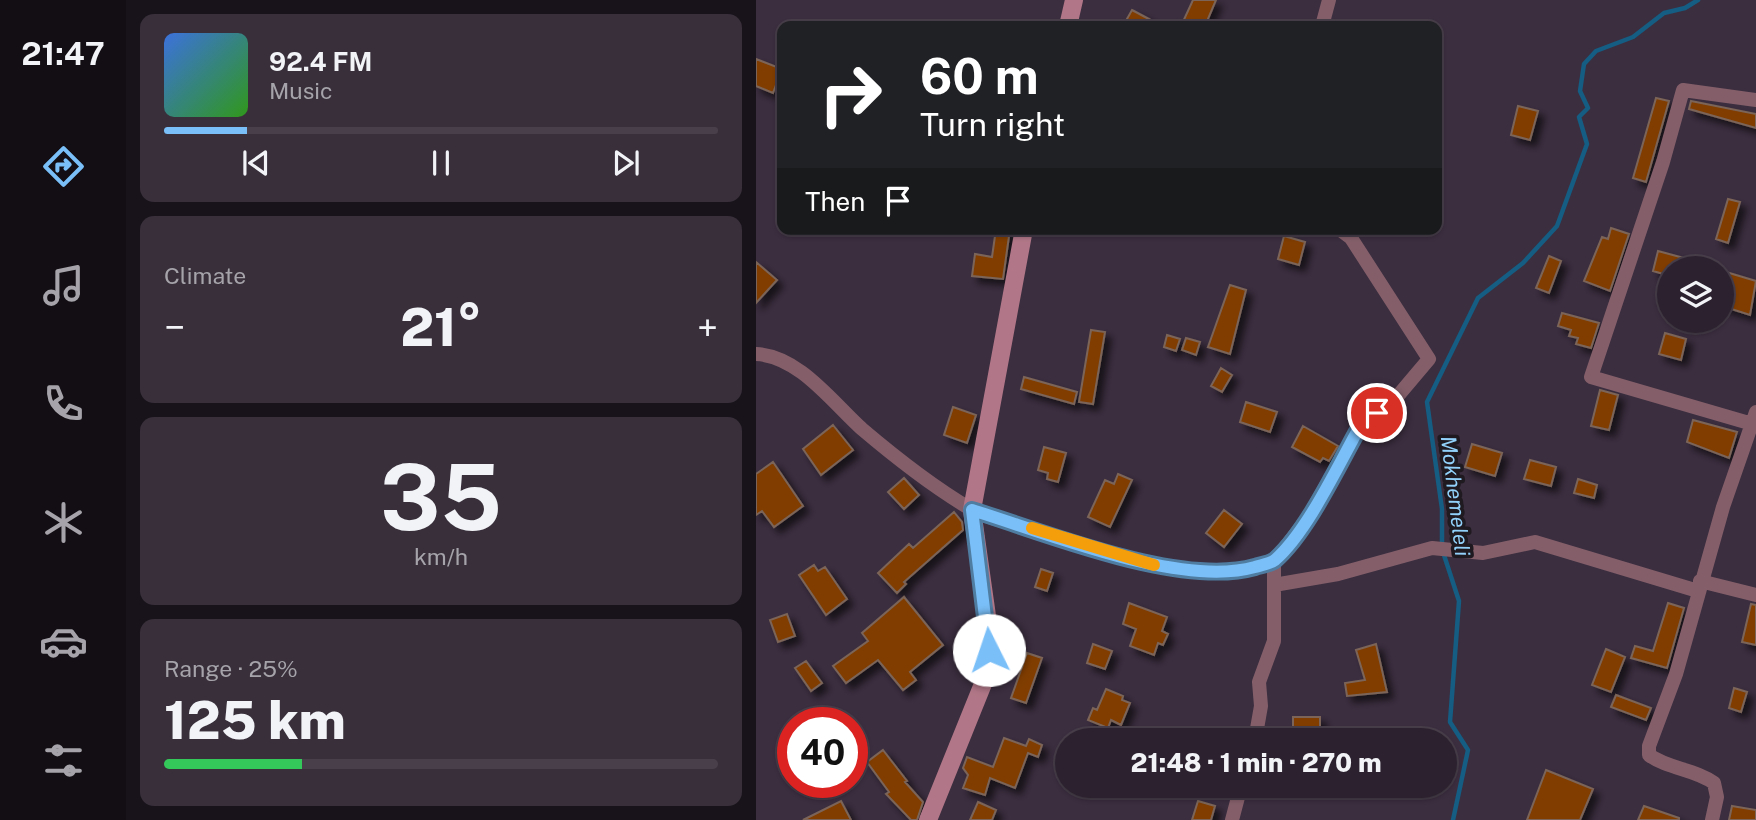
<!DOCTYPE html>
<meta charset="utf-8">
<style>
:root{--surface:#2c222f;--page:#382f3b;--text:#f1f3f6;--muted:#a6a4aa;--line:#483f4b;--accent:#7abff8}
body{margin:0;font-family:"Public Sans",sans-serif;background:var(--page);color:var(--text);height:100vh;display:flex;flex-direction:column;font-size:26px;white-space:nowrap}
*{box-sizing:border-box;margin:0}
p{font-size:23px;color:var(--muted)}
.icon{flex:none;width:38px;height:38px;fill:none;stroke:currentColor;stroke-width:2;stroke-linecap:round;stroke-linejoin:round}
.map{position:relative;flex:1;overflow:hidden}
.details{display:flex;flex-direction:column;gap:14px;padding:14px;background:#18131a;width:630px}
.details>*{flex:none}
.banner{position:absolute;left:21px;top:21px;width:665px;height:214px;border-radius:14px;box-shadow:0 2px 5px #0004,0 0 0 2px var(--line);background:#202124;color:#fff;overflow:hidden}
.tools{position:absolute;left:901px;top:256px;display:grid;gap:14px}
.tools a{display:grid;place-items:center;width:77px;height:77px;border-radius:50%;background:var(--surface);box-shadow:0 2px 5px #0004,0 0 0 2px var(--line);font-size:35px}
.speed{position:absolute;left:21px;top:707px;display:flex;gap:14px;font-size:35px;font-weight:700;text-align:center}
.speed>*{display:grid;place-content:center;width:91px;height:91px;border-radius:50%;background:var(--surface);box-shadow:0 2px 5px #0004,0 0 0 2px var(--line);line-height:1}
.speed .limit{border:10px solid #d22;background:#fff;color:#111}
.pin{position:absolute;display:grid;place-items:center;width:60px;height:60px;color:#fff;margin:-30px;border:4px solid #fff;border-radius:50%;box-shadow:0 2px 7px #0007}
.me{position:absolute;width:77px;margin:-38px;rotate:356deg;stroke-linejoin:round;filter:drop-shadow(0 0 5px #0008)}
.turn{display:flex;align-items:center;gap:24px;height:147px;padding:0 28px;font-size:32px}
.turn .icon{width:91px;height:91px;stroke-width:2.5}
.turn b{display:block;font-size:49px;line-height:60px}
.then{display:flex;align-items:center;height:66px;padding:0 28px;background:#0003;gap:14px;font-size:26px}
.big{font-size:52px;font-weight:800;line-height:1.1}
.details .card{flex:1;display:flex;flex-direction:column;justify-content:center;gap:10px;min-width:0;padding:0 24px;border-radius:14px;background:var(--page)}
.details .dial{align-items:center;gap:0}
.dial b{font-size:91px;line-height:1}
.song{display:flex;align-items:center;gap:21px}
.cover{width:84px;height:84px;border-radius:10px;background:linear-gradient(135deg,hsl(220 70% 55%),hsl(110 70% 35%))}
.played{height:7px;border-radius:4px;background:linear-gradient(90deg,var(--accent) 15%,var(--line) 15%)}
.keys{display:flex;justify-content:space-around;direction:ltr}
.heat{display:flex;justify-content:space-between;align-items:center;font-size:38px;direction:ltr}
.charge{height:10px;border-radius:5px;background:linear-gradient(90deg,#34c759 25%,var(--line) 0)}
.trip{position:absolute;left:299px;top:728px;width:402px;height:70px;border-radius:35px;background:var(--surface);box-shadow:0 2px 5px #0004,0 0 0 2px var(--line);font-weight:800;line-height:70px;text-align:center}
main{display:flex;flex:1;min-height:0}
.dock{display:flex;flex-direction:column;width:126px;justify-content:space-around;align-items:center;background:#120e13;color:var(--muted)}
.dock .icon{width:49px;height:49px}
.dock .current{color:var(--accent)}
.dock b{font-size:32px;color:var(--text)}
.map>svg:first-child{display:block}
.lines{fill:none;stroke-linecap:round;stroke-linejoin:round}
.stream{stroke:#155d82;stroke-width:4.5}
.building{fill:#813d01;stroke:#7b6558;stroke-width:2;filter:url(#shadow)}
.street{stroke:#845f6a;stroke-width:14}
.secondary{stroke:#b17788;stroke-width:18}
.route-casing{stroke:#4f7ca1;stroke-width:18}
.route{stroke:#7abff8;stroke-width:12}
.slow{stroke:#f59e0b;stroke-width:12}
.labels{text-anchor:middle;stroke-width:7;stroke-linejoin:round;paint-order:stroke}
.water-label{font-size:21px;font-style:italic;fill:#92d2fa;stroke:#1f1920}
</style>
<main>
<nav class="dock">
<b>21:47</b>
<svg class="icon current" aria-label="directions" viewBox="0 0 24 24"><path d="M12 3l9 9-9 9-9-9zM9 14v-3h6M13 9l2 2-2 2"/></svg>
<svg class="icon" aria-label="music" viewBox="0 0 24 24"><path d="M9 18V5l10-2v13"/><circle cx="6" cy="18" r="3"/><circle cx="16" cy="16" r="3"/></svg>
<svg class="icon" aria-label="phone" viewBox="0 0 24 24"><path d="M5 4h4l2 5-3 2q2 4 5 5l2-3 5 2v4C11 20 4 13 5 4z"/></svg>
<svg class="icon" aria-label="climate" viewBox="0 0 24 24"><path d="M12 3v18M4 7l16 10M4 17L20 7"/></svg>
<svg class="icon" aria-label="car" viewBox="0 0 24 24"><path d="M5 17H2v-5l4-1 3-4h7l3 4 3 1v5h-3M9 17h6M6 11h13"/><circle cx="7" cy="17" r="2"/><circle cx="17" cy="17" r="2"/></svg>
<svg class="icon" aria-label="filters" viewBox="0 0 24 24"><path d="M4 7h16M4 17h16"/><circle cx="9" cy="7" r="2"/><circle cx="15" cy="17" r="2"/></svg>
</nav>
<section class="details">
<div class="card">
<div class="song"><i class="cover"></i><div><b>92.4 FM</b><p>Music</p></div></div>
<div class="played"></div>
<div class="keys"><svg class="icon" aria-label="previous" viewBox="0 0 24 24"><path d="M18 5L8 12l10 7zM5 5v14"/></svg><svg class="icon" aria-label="pause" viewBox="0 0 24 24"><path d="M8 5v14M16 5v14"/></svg><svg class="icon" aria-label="next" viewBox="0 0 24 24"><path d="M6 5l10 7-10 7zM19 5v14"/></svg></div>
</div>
<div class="card"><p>Climate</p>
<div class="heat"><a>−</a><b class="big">21°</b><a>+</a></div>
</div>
<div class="card dial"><b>35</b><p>km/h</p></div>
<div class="card"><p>Range · 25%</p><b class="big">125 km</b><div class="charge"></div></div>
</section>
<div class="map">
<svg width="1000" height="820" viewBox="0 0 1000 820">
<defs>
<filter id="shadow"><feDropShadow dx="6" dy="6" stdDeviation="3.5" flood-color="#0009"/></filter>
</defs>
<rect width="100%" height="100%" fill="#3b2e3f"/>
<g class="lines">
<path class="stream" d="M697 820 712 750 694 722 703 601 686 549V509L671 402 722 298 767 263 801 226 831 144 823 117 832 108 824 91 828 64 840 51 877 37 908 13 929 8 942 0"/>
</g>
<path class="building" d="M437 0H460L449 26H425Z
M376 10 406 26H367Z
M0 59 26 69 17 93 0 86Z
M900 98 913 101 890 182 877 178Z
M935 101 1000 114V128L933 109Z
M762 106 782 111 774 140 755 135Z
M972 199 984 202 972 243 960 239Z
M855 228 873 234 854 291 828 281 846 237 852 239Z
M240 229H254L247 279 216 276 219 254 236 257Z
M528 236 549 242 543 265 522 259Z
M902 251 950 264 949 268H914V276L897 271Z
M793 256 805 261 793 293 780 288Z
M0 262 21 280 0 303Z
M970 272 1000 281 994 315 966 306Z
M474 285 490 290 474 354 452 347Z
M806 313 843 323 835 348 820 344 822 338 813 336 815 330 802 326Z
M335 330 349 332 337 404 323 402Z
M909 333 930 339 925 360 903 354Z
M411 335 424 339 420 351 408 347Z
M430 338 444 342 440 355 426 350Z
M465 368 476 375 466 392 455 386Z
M268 377 321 392 318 404 265 389Z
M844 390 862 395 853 430 835 426Z
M490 402 521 412 514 432 484 422Z
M197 407 220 415 211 443 188 435Z
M937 420 981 432 973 458 931 442Z
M77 425 97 450 65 475 47 449Z
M547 426 582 446 573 461 567 458 564 462 536 447Z
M716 444 746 453 739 476 709 467Z
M288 447 310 453 302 482 291 479 292 473 282 470Z
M774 460 800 467 795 486 768 479Z
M17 462 47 506 18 527 6 511 0 515V474Z
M362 474 376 480 354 527 332 517 349 480 358 484Z
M148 478 163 495 148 509 132 492Z
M822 479 841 485 838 498 818 493Z
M468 510 486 524 468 547 450 533Z
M198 512 206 522 207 530 148 582 150 584 141 593 122 573 153 544 157 548Z
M58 565 62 571 69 567 91 599 70 615 43 575Z
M285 569 297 573 291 591 279 587Z
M148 597 187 645 154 672 160 680 147 690 122 660 90 683 77 666 112 641 106 633Z
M373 603 411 617 406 631 412 634 407 645 402 643 398 655 374 646 380 629 367 624Z
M912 603 928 608 911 668 875 658 879 646 897 651Z
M995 604 1000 605V645L986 642Z
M31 614 39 636 22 642 14 620Z
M337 644 356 651 349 669 331 663Z
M620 644 631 692 591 696 589 683 609 680 600 650Z
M850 649 869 657 855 692 836 685Z
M271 653 286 658 270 703 255 698Z
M50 661 66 683 55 691 39 668Z
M978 688 991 692 985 712 973 708Z
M350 689 367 696 366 700 374 703 365 725 355 720 352 728 332 720 337 708 341 710Z
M860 695 895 708 890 720 855 707Z
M537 717H564V740H537Z
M248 738 270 746 273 739 286 745 282 757 272 753 259 788 234 778 229 795 207 788 212 775 207 768 211 757 237 767Z
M127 750 151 781 149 782 167 802 161 820H155L130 794 133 792 111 762Z
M790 770 837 789 824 820H771Z
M85 801 95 820H47Z
M442 801 459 806 455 820H436Z
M222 802 240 810 236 820H214Z
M888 806 923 818V820H882Z
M976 806 1000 810V820H973Z"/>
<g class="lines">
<path class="street" d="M566 26 573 0
M1000 100 927 90 907 162 835 377 1000 425
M0 354C43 356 76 402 106 429 139 457 176 486 213 508 235 521 266 525 289 533 368 556 435 586 518 562
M944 581 1000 595
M518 585 582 574 676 548 727 553 779 542 942 591
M499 740 505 706 503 682 518 641V562L551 519 607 421 635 404 673 359 595 238 583 229
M476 820 485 786
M956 820 961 797 958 783C939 769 912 769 893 755V746L920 674 967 507 1000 412"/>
<path class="secondary" d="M312 26 318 0
M172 820 233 669 232 623 216 510 268 229"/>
</g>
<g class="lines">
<defs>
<path id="route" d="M233 650 216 510C291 533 424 588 499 567 505 565 514 564 519 560 553 530 584 461 607 421L621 413"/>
</defs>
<use href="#route" class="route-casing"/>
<use href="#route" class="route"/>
<path class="slow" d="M276 528 398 565"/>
</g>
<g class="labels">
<g class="water-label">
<text transform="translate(699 496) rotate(83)" y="7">Mokhemeleli</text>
</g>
</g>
</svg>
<div class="tools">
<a><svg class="icon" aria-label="layers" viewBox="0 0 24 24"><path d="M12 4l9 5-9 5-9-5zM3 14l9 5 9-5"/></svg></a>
</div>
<div class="speed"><div class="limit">40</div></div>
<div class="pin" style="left:621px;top:413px;background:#d93025"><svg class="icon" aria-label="arrive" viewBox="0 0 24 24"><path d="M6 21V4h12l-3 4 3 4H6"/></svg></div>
<svg class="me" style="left:233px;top:650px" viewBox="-20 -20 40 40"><circle r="19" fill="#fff"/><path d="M0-13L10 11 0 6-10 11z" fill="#7abff8"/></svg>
<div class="trip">21:48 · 1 min · 270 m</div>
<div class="banner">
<div class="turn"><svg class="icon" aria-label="right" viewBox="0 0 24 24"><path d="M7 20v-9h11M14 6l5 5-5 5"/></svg><div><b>60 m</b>Turn right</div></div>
<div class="then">Then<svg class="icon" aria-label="arrive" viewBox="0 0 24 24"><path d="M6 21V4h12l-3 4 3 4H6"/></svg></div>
</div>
</div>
</main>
